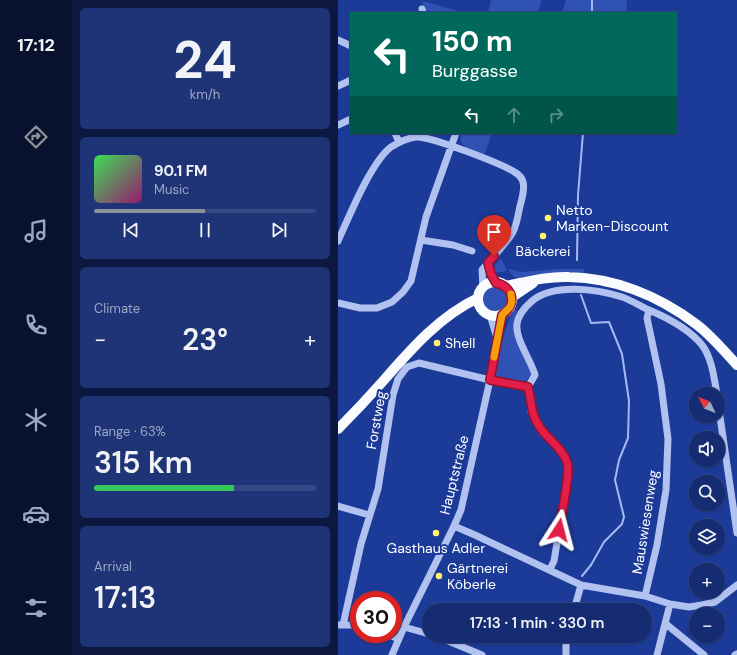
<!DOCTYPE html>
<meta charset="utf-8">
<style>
:root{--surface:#152c72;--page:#1e3477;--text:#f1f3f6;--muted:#9da7c4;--line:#344884;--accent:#8c9099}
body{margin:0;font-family:"DM Sans",sans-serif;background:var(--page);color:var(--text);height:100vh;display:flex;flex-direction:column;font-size:15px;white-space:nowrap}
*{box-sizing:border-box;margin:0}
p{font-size:13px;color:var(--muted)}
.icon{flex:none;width:22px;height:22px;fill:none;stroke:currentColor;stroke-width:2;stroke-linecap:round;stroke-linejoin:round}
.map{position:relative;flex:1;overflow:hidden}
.drawer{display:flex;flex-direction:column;gap:8px;padding:8px;background:#0c183f;width:266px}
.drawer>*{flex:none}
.top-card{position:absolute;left:12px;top:12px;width:327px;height:122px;border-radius:0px;box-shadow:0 1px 3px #0004,0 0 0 1px var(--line);background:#00695c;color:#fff;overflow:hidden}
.needle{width:26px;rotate:313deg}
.fabs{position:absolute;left:351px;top:387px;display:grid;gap:8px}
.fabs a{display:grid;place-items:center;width:36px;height:36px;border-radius:50%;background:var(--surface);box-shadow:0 1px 3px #0004,0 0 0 1px var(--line);font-size:20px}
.speed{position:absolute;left:12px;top:591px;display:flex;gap:8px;font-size:20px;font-weight:700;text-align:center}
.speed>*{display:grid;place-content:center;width:52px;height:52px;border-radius:50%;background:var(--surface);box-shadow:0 1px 3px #0004,0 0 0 1px var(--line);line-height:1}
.speed .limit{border:6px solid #d22;background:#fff;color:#111}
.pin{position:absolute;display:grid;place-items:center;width:34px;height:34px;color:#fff;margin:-41px -17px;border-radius:50% 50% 50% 0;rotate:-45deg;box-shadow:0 0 4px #0007}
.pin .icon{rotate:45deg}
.me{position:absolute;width:44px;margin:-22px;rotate:9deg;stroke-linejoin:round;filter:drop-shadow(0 0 3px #0008)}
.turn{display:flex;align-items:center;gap:14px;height:84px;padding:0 16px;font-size:18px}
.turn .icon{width:52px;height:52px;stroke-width:2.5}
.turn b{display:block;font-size:28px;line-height:34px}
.lanes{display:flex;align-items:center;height:38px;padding:0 16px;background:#0003;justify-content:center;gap:20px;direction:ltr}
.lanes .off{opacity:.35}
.big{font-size:30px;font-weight:600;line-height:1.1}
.drawer .card{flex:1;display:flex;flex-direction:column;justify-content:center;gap:6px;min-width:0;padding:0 14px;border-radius:6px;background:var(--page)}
.drawer .dial{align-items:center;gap:0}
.dial b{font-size:52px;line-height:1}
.song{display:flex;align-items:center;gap:12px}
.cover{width:48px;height:48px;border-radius:6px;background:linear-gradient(135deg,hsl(130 70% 55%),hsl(320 70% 35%))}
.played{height:4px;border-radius:2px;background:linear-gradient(90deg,var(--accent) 50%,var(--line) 50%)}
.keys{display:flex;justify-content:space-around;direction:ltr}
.heat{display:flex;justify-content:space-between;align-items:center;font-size:22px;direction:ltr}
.charge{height:6px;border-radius:3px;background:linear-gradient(90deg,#34c759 63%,var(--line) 0)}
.trip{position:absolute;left:84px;top:603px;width:230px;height:40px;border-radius:20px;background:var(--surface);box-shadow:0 1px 3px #0004,0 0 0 1px var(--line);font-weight:600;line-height:40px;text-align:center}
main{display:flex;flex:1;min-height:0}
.dock{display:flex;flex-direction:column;width:72px;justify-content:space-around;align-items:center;background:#08122e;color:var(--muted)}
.dock .icon{width:28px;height:28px}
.dock .current{color:var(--accent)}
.dock b{font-size:18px;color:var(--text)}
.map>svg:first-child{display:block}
.green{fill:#3052b5}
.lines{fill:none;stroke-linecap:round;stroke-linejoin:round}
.stream{stroke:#a4b9f2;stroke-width:2}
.minor{stroke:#b1c1f0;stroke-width:7}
.major{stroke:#fafbff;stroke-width:10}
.route-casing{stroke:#92132f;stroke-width:10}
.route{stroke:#e11d48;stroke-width:7}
.slow{stroke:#f59e0b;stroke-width:7}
.poi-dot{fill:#fff270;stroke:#1c3a98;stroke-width:1.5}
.labels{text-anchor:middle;stroke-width:4;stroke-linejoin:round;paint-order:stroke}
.poi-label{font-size:14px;fill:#fff;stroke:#1c3a98;text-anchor:start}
.street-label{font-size:14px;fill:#fff;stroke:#1c3a98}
</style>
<main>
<nav class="dock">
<b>17:12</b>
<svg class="icon current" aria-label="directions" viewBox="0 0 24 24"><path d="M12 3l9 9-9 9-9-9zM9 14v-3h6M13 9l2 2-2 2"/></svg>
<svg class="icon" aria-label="music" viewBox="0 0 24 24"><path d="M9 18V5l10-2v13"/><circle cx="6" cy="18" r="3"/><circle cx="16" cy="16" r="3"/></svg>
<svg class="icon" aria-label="phone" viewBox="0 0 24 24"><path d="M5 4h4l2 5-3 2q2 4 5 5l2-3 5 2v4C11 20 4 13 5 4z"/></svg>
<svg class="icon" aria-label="climate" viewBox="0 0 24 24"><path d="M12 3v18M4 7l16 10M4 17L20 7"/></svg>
<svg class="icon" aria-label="car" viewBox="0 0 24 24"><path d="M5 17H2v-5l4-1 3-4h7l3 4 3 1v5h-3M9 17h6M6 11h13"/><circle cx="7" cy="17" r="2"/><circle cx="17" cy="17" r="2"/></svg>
<svg class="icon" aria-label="filters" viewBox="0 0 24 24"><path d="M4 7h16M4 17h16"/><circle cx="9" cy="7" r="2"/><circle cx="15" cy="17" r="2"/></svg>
</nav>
<section class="drawer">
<div class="card dial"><b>24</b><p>km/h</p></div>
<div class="card">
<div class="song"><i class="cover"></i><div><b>90.1 FM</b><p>Music</p></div></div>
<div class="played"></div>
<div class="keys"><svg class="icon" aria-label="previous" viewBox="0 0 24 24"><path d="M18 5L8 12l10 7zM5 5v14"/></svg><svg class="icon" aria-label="pause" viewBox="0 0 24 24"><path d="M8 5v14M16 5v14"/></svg><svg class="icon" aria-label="next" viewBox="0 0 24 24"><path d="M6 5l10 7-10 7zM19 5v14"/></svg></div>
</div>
<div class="card"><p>Climate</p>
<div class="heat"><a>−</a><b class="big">23°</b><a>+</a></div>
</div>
<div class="card"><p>Range · 63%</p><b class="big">315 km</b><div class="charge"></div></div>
<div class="card"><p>Arrival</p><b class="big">17:13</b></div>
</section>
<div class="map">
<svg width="399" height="655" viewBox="0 0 399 655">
<rect width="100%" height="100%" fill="#1c3a98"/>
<path class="green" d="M153 0H204L199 13H150Z
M228 0H289L288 13H224Z
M84 1 117 10 116 13H87Z
M123 133H154L147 153 143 155C133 150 119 147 123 133Z
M162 259 164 260 169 270 168 271 156 273 157 265Z
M171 269 183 272 220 269H246V274L181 281C178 277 174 276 171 271Z
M144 300a13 13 0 1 1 26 0a13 13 0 1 1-26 0Z
M177 309 179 310 178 318 194 373C186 389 172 381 158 378L157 374C162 352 165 329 177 309Z"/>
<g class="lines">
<path class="stream" d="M254 13V0
M239 260 240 195 245 133
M243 295 253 323 271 322 284 354 291 401 290 438 281 460 277 480 286 517 284 524 266 542 253 565 244 576"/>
<path class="minor" d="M84 9 85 13
M0 40 13 46
M0 86 13 80
M0 125 13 119
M57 133 61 142
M83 240 115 245 134 251
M0 241C11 217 33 162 53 147 61 142 69 138 78 137 92 136 165 164 178 173 181 175 184 178 185 182 187 189 184 199 182 206 180 215 179 224 175 232 167 246 154 257 144 270L145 288
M150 263 153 274 158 283
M0 303 22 308H39L54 302 65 292 73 281 88 217 118 133
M152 315 159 338
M190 387 197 375C193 360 177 339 179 324 180 315 187 307 194 301 215 283 259 289 284 297 293 300 302 306 311 310 330 318 351 329 364 345 374 358 376 378 379 394
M190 387 193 399V411L202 427 225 454 230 464 229 483 216 561 212 569
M380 403 399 533
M0 506 31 515
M116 526 137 535 243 585 307 596 332 604 351 607 364 605 377 602 399 585
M307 596 319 545 328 490 330 439 323 384 309 318 311 310
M236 610 243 585
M328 624 366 655
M0 625H21
M5 625 23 544 40 489 55 395 60 379 69 367 81 363 152 380 190 387
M66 627 91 634
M48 634 61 639
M98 636 144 655
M54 655 66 627 116 526 123 510 152 380 164 315
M228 655V636
M319 655 332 604
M397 655 399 654"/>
<path class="major" d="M140 299a17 17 0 1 1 34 0a17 17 0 1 1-34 0Z
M168 286C188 282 209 276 231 277 277 278 321 296 358 324 373 335 386 351 399 365
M174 297 195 283
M0 429C16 413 31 397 46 380 74 348 102 316 140 298"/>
</g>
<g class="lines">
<defs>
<path id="route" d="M156 256 150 263 153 274 158 283C176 287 179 305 164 315L152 380 190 387C194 402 192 412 201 426 209 439 224 447 229 462 233 473 223 516 221 530"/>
</defs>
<use href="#route" class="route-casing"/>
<use href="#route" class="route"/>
<path class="slow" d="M156 357 164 315 172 307 174 302 173 294"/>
</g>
<g class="poi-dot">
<circle cx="210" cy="218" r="4"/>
<circle cx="205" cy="236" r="4"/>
<circle cx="99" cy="343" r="4"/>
<circle cx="98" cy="533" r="4"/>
<circle cx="101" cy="576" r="4"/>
</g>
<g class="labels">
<g class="poi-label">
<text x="218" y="215">Netto<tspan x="218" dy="16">Marken-Discount</tspan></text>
<text x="205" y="256" text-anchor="middle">Bäckerei</text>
<text x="107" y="348">Shell</text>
<text x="98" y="553" text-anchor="middle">Gasthaus Adler</text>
<text x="109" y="573">Gärtnerei<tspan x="109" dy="16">Köberle</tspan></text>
</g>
<g class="street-label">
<text transform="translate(38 420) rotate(-80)" y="5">Forstweg</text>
<text transform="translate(116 475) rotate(-76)" y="5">Hauptstraße</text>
<text transform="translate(307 522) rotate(-81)" y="5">Mauswiesenweg</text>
</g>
</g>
</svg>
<div class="fabs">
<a><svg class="needle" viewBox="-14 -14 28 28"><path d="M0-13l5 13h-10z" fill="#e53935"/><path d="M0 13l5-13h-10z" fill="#9da7c4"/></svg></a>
<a><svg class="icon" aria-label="sound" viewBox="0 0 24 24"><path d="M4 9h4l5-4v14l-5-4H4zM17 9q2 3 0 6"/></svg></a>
<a><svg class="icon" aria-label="search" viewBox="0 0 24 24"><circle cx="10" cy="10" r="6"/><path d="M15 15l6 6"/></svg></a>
<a><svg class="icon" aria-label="layers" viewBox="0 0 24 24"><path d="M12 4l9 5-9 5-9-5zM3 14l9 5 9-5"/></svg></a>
<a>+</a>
<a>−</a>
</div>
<div class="speed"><div class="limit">30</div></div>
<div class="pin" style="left:156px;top:256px;background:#d93025"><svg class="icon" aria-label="arrive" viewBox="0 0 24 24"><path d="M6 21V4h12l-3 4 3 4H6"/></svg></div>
<svg class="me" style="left:221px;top:530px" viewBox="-20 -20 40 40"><path d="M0-17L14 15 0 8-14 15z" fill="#e11d48" stroke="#fff" stroke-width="4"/></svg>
<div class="trip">17:13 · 1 min · 330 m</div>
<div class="top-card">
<div class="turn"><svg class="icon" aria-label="left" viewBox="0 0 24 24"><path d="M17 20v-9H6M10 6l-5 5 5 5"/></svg><div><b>150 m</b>Burggasse</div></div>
<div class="lanes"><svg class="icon" aria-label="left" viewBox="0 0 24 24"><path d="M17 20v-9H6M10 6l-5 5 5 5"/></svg><svg class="icon off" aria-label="ahead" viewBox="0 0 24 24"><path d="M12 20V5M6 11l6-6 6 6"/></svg><svg class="icon off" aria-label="right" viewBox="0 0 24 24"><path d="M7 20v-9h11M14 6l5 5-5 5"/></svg></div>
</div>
</div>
</main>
